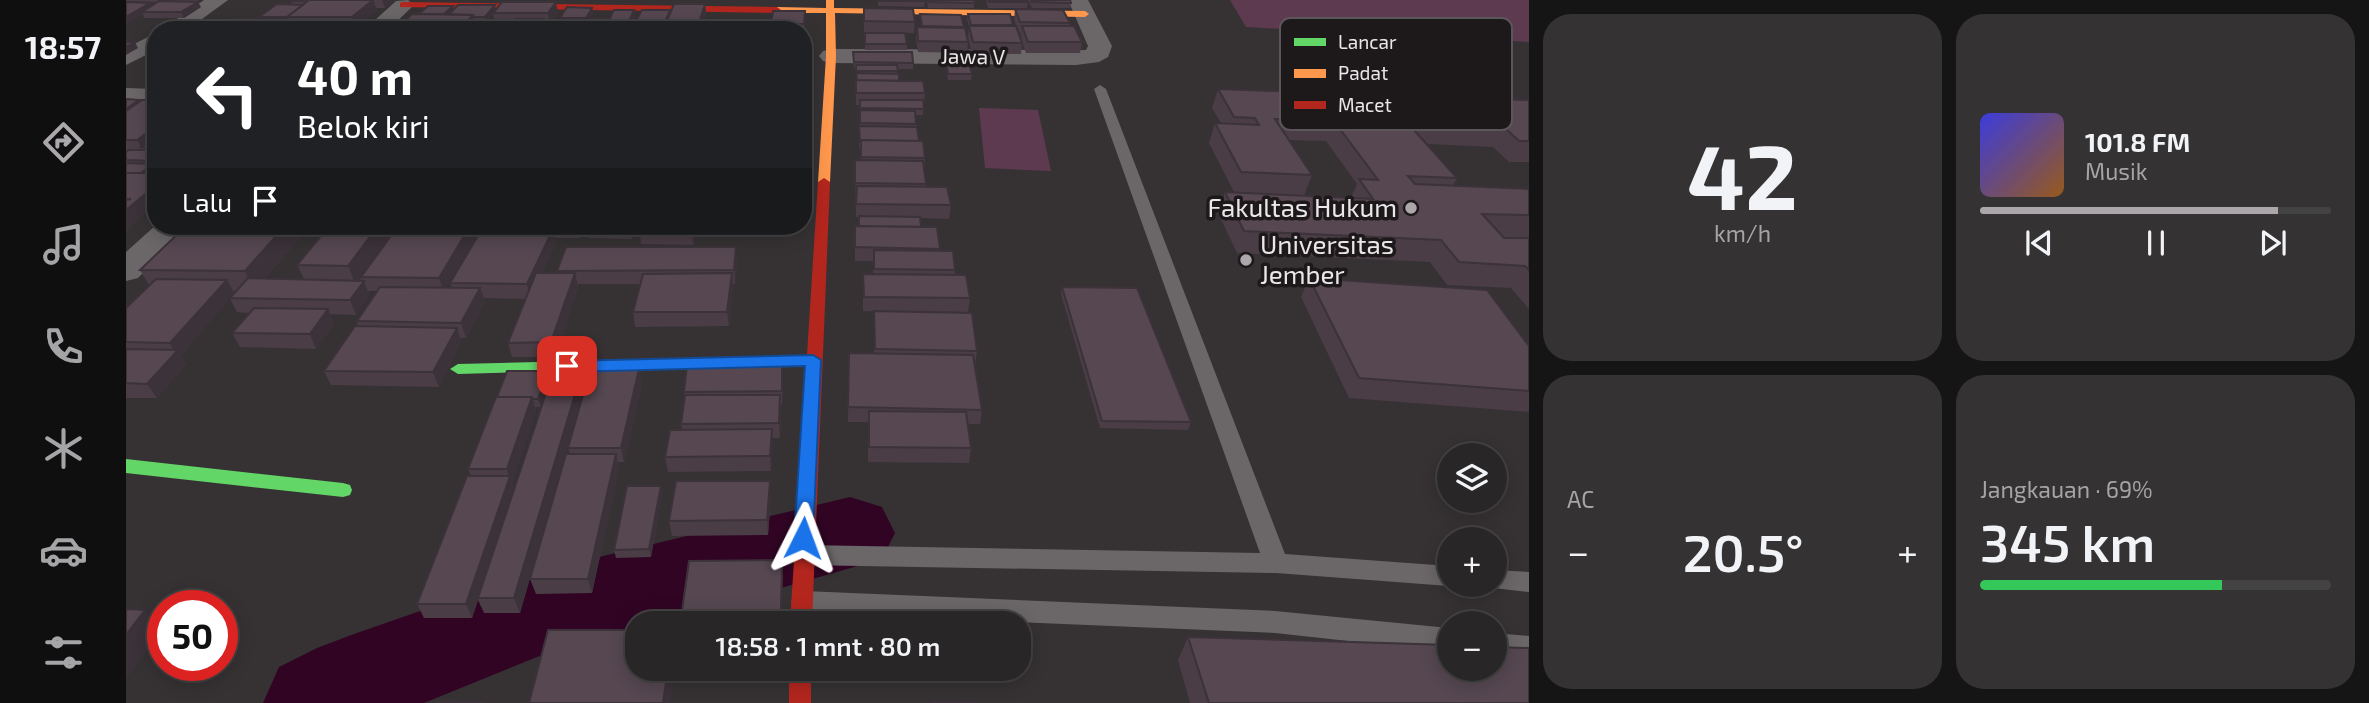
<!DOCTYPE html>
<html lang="id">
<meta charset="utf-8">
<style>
:root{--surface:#282627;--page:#343233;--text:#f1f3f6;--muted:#a5a5a7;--line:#444344;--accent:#aca7aa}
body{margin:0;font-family:"Exo 2",sans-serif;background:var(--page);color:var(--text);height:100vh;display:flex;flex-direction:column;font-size:26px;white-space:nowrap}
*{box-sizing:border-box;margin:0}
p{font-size:23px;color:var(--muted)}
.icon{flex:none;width:38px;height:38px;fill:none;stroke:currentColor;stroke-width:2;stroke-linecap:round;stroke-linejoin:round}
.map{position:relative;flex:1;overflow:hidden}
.panel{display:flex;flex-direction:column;gap:14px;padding:14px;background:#161515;width:840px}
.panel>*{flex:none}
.hud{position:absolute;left:21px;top:21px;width:665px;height:214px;border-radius:28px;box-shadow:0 4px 18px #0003,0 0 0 2px var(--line);background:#202124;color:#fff;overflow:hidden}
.fabs{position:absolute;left:1311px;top:443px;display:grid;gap:14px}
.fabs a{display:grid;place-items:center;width:70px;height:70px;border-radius:50%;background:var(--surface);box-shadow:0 4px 18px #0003,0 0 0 2px var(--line);font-size:35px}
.speed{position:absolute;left:21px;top:590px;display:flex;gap:14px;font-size:35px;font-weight:700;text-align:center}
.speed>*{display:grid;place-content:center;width:91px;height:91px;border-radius:50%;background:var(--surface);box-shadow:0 4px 18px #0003,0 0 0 2px var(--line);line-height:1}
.speed .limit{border:10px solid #d22;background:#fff;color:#111}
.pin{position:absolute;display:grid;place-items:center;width:60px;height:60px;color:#fff;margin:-30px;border-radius:14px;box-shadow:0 4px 10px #0006}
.me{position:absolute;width:77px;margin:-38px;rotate:3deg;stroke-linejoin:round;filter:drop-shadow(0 0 5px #0008)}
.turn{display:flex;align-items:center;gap:24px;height:147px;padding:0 35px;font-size:32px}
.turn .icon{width:91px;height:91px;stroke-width:2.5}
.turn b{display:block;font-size:49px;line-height:60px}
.then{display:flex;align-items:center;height:66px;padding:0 35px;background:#0003;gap:14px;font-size:26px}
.big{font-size:52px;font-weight:600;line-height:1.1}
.panel .tile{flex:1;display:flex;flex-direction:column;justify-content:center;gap:10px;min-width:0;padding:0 24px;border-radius:28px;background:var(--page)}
.panel .dial{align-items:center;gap:0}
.dial b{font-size:91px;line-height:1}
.song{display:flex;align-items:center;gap:21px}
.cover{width:84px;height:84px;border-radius:10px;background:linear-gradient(135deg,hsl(240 70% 55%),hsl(30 70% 35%))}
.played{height:7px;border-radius:4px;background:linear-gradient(90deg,var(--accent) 85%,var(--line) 85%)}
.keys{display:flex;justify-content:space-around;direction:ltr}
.heat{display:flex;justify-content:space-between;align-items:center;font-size:38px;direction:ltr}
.charge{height:10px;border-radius:5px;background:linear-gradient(90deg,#34c759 69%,var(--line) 0)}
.panel .tiles{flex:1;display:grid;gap:14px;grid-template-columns:repeat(2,1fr)}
.trip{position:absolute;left:499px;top:611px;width:406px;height:70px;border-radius:28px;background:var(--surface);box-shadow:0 4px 18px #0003,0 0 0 2px var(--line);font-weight:600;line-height:70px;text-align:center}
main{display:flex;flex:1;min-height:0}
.tab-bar{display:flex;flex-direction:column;width:126px;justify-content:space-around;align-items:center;background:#100f10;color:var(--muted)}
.tab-bar .icon{width:49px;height:49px}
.tab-bar .selected{color:var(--accent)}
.tab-bar b{font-size:32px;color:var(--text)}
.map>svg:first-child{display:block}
.green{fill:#5e3a51}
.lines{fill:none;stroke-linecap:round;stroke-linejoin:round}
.river{fill:#310424;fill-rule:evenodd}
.lane{fill:#6b6769;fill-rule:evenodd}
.street{fill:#6b6769;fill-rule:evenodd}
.fast{fill:#63d668;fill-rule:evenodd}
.slow{fill:#ff974d;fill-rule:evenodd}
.jam{fill:#b3261e;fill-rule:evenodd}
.wall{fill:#4a3d46;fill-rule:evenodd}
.shaded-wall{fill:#3c3239}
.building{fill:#564751;stroke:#3c3239;stroke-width:2}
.route{fill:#1a73e8;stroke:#114b97;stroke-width:2}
.poi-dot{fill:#aca7aa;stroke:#1d191b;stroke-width:2.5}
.labels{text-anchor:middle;stroke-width:7;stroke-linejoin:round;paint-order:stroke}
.far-street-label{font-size:21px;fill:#ebe6e9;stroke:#1d191b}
.poi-label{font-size:26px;fill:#ebe6e9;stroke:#1d191b;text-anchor:end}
.key{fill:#1d191b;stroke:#5b5659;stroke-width:2}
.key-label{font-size:19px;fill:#ebe6e9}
</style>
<main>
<nav class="tab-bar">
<b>18:57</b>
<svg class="icon selected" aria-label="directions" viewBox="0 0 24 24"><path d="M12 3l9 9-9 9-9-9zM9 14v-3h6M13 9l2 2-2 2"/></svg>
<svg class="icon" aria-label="music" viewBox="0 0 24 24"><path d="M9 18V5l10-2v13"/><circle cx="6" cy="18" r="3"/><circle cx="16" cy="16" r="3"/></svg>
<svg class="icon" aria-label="phone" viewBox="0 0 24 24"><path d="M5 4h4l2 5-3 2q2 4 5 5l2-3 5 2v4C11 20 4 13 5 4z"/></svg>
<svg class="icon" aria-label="climate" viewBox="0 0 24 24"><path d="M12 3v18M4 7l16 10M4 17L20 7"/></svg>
<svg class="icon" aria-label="car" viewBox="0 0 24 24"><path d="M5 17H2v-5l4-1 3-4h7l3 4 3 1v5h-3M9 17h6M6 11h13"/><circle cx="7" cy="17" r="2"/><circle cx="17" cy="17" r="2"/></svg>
<svg class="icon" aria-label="filters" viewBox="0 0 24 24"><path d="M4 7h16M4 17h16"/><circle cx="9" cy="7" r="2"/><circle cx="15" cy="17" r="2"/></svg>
</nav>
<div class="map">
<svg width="1403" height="703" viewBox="0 0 1403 703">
<rect width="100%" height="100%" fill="#363234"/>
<path class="green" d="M1104 0H1403V42L1120 27Z
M853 108 912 110 925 171 859 168Z"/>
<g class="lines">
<path class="river" d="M724 497 756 507 769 533 756 559 533 623H511V629L411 657 298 703H137L153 667 191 648 228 634 398 575Z"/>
<path class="lane" d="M974 85 980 89 1159 554 1323 566V584H1328L1323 586 1150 573 678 565 669 562 666 555 669 548 678 545 1134 553 968 89Z
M1368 570 1403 572V592L1359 587 1358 584H1368Z
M678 591 1149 611 1323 628V652L1149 633 678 613 669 610 665 602 669 594Z
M1368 633 1403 636V660L1368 657Z"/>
<path class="street" d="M78 0H102L61 30H35Z
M942 0H962L986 46 982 57 973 62 950 65 705 63 697 61 693 56 697 51 705 49 960 50 962 46Z
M270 1 282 0 288 5 262 30H238Z
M30 33V50L0 65V48Z
M0 88 30 89V105L0 104Z
M30 225 63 226 12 278 0 281V252Z"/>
<path class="fast" d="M687 355 693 356 695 360 693 364 332 374 324 369 332 364Z
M0 459 217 483 224 485 226 490 224 495 217 497 0 473Z"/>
<path class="slow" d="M700 0H708V8L959 11 963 14 959 17 709 13 710 56 704 182 698 186 692 182 700 56V13H651L647 10 651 7 700 8Z"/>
<path class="jam" d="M277 2 651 7 655 10 651 13 274 7V3Z
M698 178 704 182 686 623H664L692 182Z
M663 668H685V703H663Z"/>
</g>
<path class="wall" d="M0 0H73L70 2 75 7 58 18H18L17 14 0 24V2L24 3 26 6 33 2 0 1Z
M167 0H268L259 8H250L251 10 230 28H226V30H97L96 26 134 19 133 17 166 4 165 1Z
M752 0 799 1 798 7 752 6Z
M801 0H848V8H802Z
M860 0H901L902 2 901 8H862Z
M902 0H944L945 3 944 8H906Z
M579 4 580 15 575 30H541V26L539 30H270L293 14 327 6V9H369L432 13 424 24H417L415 29H430L429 25 467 13 464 18 510 21 506 29 509 30 508 24 544 10 545 12ZM367 14 368 20H362ZM348 22H355L351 26H348L349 25Z
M738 8 789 22 788 33 738 32Z
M889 9 944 23 943 26 956 42 954 53H900L894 37 895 33H893L888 20Z
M794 14 835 15 842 42 841 53 792 52 790 38 791 27H795Z
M842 14 887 25 896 43 895 54H846L842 37 843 26 841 19Z
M739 33 781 44V50H739Z
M727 52 787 63V69H771V74L773 81 799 93 797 115H789L793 141 799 158 798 169 800 187 825 205 823 219 794 218 795 227 814 249V251L829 270V275L844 298 842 312 737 311V274H747V261H729V226H733V217H730L729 160H735V148H733V132L734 105H730V68H728Z
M820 61 846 74 845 80H822L820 67Z
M1092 89 1403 100V162H1383L1367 147 1301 144 1331 178 1327 186 1403 189V309L1385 288 1321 285 1304 262 1111 253 1092 213 1099 192H1108L1083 143 1089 123H1095L1086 108ZM1163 140 1200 141 1231 184 1225 198 1178 196 1186 175Z
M0 99 13 100 14 101 30 100V168H29L30 171 27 173 19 213 0 231Z
M60 226H184L138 279H178L171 265 203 226H345L349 238 320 288H326L324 283 399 229V226H460L454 238H429L430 243 416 273H431V271L611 260 609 284H607L603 326 509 327 507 312 514 284H452V287L429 357H386L382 343 400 299 357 298 359 302 340 338H334L335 342 313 387 205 385 198 371 232 326 231 321 251 291H242L243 295 230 315 204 314 208 324 190 349 114 347 106 333 123 313 111 312 104 299 55 355 60 364 31 398H0V308L23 285 14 270Z
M461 226H510L506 239 463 238Z
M513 226H571L567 245 515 244Z
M1183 278 1403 346V412L1223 398 1175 297Z
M936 287 1065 422 1062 430 974 428 935 294Z
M748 311 851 351 849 365 856 410 854 424H841L845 448 843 463 742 462V422H722L723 353H748Z
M422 371 424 379 415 407H409L410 411 386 483 388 489 460 383 394 613H358L352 600 346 618H298L291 604 345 476 342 469 371 397Z
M657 380 656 405H655L654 438H646L645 471 542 472 539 457 556 430 555 424 559 399 558 392Z
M516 384 498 462H492L493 469 466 593 410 594 404 579 444 454 442 448Z
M535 486 536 494 525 557 490 558 488 550Z
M645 496 642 535 546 536 543 521Z
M656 560V623H558L556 611Z
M1062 637 1403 703H1064L1052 660Z
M632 668 631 681 559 682 558 674Z"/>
<path class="shaded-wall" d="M247 0 251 10 230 28 226 17Z
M256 0H268L259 8Z
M72 2 75 7 58 18 55 12Z
M430 2 432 13 424 24 422 13Z
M24 3 27 8 16 12 17 14 0 24V17Z
M579 4 580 15 575 30H573V23Z
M369 5 370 11 367 13V14L360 22 359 17Z
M327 6 328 12 316 17Z
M466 8 467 13 460 26 459 20Z
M508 10 510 21 505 30H501V26Z
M347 15 349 25 345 30 336 26Z
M417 19 418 25 414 30H410Z
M384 20 385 26 381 30H378L377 28Z
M162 21 165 27 161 30H156L155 27Z
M9 42 12 48 0 55V47Z
M13 100 19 112 0 126V109Z
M30 126V143L15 147 11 140Z
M27 164 30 171 15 183 11 176Z
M30 185V204L0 231V210Z
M159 226H184L128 290 119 271Z
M252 226H273L230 285 222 266Z
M344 226 349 238 318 292 313 278Z
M452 226H460L454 238Z
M504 226H510L506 239Z
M565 226H571L567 245Z
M427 229 430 243 404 299 401 284Z
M610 247 611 260 609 284 608 270Z
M449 273 452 287 429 357 425 342Z
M606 273 607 287 603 326 601 312Z
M101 280 109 294 55 355 60 364 31 398 21 384 49 352 44 343Z
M238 281 243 295 230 315 224 300Z
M354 288 359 302 340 338 335 323Z
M202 309 208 324 190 349 184 334Z
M331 328 335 342 313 387 307 372Z
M457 368 460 383 394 613 388 598Z
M513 369 516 384 498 462 495 448Z
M422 371 424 379 415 407 412 399Z
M654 395 655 410 654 438 653 423Z
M406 397 410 411 386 483 389 491 352 598V600L346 618 340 604 383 477 381 469Z
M646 429 647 444 645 471 644 456Z
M490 454 493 469 466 593 462 579Z
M644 481 645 496 642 535 641 520Z
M535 486 536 494 525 557 523 549Z
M656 560 657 575 655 623V611Z
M19 610 36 630 0 679V635Z
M542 668H549L544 703H537Z"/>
<path class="building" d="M167 0H183L182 1H165Z
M183 0H247L226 17H161Z
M752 0H799V1H752Z
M802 0H848L849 3 803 2Z
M862 0H901L902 2H863Z
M905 0H944L945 3 906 2Z
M33 1 72 2 55 12H16Z
M0 2 24 3 0 17Z
M376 2H430L422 13H367Z
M151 4 177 5 161 17H133Z
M548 4H579L573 23H540Z
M332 5H369L359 17H347V15L323 14Z
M302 6H327L318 14H293Z
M441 7 466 8 460 18H434Z
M738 8 787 9 789 22 738 21Z
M889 9 937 10 944 23 894 22Z
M488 10H508L501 26 429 25 434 18H484Z
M516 10H544L538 25 508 24Z
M647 11H679L678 24H645Z
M286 14 347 15 336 26 363 27 360 30H270Z
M794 14 835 15 838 27 796 26Z
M842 14H884L887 25H845Z
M106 19H162V21L155 27 96 26Z
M389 19H417L410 29H381Z
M356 20H384L377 28 351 26Z
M625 24H679L677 39V30H623Z
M166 25 225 26 220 30H159Z
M843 26H890L896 43 847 42Z
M896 26H948L956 42H902Z
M791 27 839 28 842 42 792 41Z
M411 29 520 30H410Z
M739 33H779L781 44H739Z
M0 42H9L0 47Z
M727 52H786L787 63 728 62Z
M820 61H843L846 74H822Z
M730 65H771L772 71H730Z
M730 73 773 74V81L731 80Z
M730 80 797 81 799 93H730Z
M1092 89 1403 100V141H1393L1378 127 1235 121 1240 127 1287 129 1331 178 1282 176 1289 184 1403 189V215L1356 214 1378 238H1403V270L1399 266 1333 262 1315 240 1118 231 1099 192 1247 199 1233 179 1252 180 1208 121 1149 119 1186 175 1115 172 1089 123 1133 125 1129 118 1108 117Z
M0 99 13 100 0 109Z
M16 100H30V126L11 140H0V111Z
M734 100H797L798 109 734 108Z
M734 110 789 111 790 124 734 123Z
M733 126 791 127 793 141 735 140V142H734Z
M30 136V148L15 147Z
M735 140 797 141 799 158 735 157Z
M3 150H30V161L0 160V152Z
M729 160 797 161 800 184 729 183Z
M0 163 27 164 15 173H0Z
M0 173H30V185L0 210V200L5 199H0Z
M731 186 821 187 825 205 730 204Z
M733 216 794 217 795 227 733 226Z
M60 226H159L119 271 14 270Z
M203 226H252L222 266 171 265Z
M272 226H344L313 278 235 277Z
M729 226 811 227 814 249 729 247Z
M356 229H427L401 284 324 283Z
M440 247H610L608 270 431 271Z
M748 250 827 251 829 270 748 269Z
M410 273H449L425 342 382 343Z
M606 273 601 312H507L517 274Z
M737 274 840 275 844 298 738 297Z
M122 278 238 281 224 300 104 298Z
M1183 278 1361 290 1403 346V391L1233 378Z
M30 279 101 280 44 343 0 342V308Z
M254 287 354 288 335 323 231 321Z
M936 287 1011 288 1065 422 976 421Z
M128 308 202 309 184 334 106 333Z
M748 311 846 313 851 351 749 349Z
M229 326 331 328 307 372 198 371Z
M0 349 52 350 21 384 0 383Z
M723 353 847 355 856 410 722 407Z
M561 365H656V391L558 392Z
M457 368 388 598H352L428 369Z
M513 369 495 448H442L464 370Z
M381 371H422L412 399H407L406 397H371Z
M559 395H654L653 423 555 424Z
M370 397H406L381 469H342Z
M743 411 840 412 845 448 743 447Z
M646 429 644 456 539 457 544 430Z
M440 454H490L462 579H404Z
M341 476H384L340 604H291Z
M550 481H644L641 520 543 521Z
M501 486H535L523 549 488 550Z
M656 560 655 611H556L563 561Z
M0 609 19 610 0 635Z
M422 630H511V668H542L537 703H403Z
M1062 637 1323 645V668H1368V647L1403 648V703H1083Z
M559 668H631V673L558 674Z
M310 701 360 703H309Z
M806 702 850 703H807Z"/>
<path class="route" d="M687 355 695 360 687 538 684 544 677 546 670 544 668 538 679 366 441 372 433 366 441 361Z"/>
<g class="poi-dot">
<circle cx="1285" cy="208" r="7"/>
<circle cx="1120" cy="260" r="7"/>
</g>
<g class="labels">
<g class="far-street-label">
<text transform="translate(847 57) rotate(1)" y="7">Jawa V</text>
</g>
<g class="poi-label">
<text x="1271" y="217">Fakultas Hukum</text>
<text x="1134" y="254" text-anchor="start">Universitas<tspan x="1134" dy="30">Jember</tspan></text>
</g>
</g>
<rect x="1154" y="18" width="232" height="112" rx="10" class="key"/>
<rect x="1168" y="38" width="32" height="8" fill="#63d668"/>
<rect x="1168" y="69" width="32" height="9" fill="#ff974d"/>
<rect x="1168" y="101" width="32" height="8" fill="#b3261e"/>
<g class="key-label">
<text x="1212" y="49">Lancar</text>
<text x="1212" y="80">Padat</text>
<text x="1212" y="112">Macet</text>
</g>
</svg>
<div class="fabs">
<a><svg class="icon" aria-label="layers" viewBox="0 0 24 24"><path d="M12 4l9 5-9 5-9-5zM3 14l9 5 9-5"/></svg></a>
<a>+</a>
<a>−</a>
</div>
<div class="speed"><div class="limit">50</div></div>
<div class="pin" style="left:441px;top:366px;background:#d93025"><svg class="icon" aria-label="arrive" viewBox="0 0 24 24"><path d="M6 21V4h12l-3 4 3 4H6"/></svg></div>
<svg class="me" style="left:677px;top:538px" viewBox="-20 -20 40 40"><path d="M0-17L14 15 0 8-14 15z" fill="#1a73e8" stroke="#fff" stroke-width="4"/></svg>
<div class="trip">18:58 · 1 mnt · 80 m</div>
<div class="hud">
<div class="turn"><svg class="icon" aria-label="left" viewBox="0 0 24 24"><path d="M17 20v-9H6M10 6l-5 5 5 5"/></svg><div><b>40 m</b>Belok kiri</div></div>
<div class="then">Lalu<svg class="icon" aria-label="arrive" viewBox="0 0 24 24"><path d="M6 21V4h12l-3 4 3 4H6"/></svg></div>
</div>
</div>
<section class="panel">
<div class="tiles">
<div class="tile dial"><b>42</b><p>km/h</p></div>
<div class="tile">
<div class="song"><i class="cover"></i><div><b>101.8 FM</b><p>Musik</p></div></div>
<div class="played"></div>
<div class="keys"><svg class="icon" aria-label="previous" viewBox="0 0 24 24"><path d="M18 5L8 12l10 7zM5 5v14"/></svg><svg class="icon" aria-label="pause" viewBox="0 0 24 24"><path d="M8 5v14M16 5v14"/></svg><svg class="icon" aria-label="next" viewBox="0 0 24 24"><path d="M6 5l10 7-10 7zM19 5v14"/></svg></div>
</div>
<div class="tile"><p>AC</p>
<div class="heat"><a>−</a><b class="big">20.5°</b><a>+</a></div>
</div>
<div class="tile"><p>Jangkauan · 69%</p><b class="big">345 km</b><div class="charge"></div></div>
</div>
</section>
</main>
